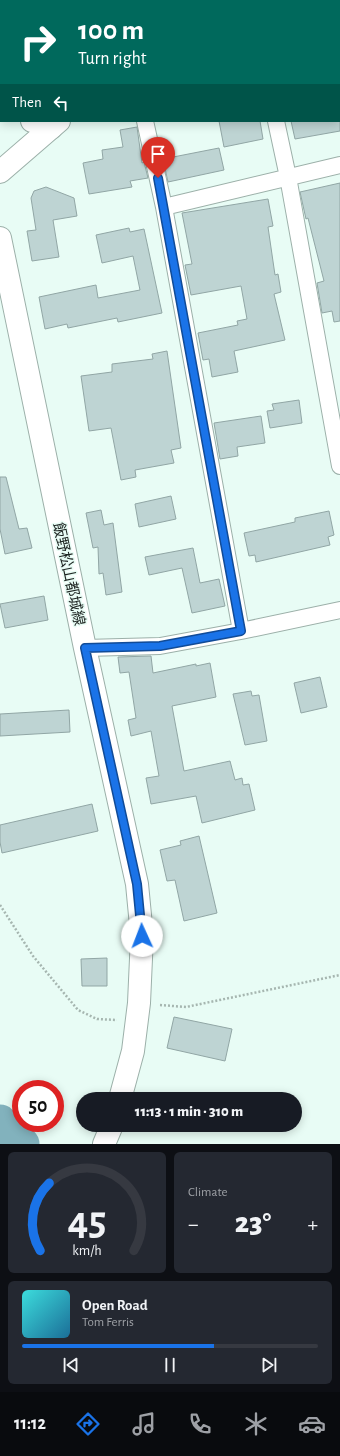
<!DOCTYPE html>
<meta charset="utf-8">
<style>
:root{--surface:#171b24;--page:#242831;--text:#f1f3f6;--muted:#9ea1a6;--line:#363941;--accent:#1a73e8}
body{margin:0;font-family:"Alegreya Sans","Noto Sans JP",sans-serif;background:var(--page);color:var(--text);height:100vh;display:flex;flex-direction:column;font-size:15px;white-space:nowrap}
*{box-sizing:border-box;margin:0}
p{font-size:13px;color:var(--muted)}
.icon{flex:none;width:22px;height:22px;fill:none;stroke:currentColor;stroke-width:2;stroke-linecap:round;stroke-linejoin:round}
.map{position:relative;height:1144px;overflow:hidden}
.drawer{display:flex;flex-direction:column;gap:8px;padding:8px;background:#0d0f14;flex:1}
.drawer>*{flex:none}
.guide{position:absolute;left:0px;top:0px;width:340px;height:122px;box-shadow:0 2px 10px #0003;background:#00695c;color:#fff;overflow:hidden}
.speed{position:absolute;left:12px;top:1080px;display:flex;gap:8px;font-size:20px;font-weight:700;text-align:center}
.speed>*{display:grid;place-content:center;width:52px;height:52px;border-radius:50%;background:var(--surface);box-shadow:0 2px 10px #0003;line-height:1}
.speed .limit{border:6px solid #d22;background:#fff;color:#111}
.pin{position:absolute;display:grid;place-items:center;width:34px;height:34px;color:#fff;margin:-41px -17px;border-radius:50% 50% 50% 0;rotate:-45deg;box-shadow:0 0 4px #0007}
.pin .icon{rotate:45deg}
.me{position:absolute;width:44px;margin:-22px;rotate:358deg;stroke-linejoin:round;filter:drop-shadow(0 0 3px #0008)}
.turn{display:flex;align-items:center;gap:14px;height:84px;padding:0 12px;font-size:18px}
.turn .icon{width:52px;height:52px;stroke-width:2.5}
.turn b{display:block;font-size:28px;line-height:34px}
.then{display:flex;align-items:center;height:38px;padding:0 12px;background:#0003;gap:8px;font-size:15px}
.big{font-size:30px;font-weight:800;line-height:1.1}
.drawer .tile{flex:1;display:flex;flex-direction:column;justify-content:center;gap:6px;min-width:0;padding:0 14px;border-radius:6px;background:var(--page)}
.drawer .dial{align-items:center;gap:0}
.dial svg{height:104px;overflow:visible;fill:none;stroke:var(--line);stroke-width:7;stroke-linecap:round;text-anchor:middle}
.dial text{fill:var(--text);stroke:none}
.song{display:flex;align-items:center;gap:12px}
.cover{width:48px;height:48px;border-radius:6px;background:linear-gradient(135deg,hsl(180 70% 55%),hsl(200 70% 35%))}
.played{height:4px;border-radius:2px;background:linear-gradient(90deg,var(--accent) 65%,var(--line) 65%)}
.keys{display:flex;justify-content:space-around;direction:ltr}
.heat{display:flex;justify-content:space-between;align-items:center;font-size:22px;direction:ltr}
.drawer .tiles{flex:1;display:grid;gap:8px;grid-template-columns:1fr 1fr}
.tile:last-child{grid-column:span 2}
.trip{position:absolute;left:76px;top:1092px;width:226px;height:40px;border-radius:20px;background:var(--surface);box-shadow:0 2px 10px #0003;font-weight:800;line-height:40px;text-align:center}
.menu{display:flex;height:64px;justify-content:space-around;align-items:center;background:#090b0e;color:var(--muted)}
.menu .icon{width:28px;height:28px}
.menu .current{color:var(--accent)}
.menu b{font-size:18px;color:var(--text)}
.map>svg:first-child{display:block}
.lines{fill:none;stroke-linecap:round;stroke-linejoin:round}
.river{stroke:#82b2bd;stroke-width:35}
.building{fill:#bed4d3;stroke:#91a6a5}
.street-casing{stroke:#9cb0a9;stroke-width:18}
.secondary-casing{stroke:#9cb0a9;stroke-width:24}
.highway-casing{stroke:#9cb0a9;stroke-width:24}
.path{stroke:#a6b6b0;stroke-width:2.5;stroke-dasharray:2 2;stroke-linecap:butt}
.street{stroke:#fff;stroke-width:16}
.secondary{stroke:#fff;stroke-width:22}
.highway{stroke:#fff;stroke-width:22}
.route-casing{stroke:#114b97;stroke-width:10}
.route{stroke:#1a73e8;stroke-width:7}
.labels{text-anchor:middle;stroke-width:3;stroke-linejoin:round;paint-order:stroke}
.street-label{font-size:15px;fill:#1d2421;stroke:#e8fcf5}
</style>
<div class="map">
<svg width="340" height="1144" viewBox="0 0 340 1144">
<rect width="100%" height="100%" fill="#e8fcf5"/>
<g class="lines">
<path class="river" d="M0 1122 22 1144"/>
</g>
<path class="building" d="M219 121H260L263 139 224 147Z
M291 121H340V131L295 139Z
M137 127 142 163 144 162 148 178 130 181 132 187 89 194 83 163 103 159 102 150 123 147 120 130Z
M219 148 224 170 168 182 163 159Z
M340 183V321L334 322 332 311 322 313 317 283 324 281 308 218 306 219 300 192Z
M46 187 74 198 77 216 53 220 59 257 32 261 27 231 36 230 31 198 34 191Z
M268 199 273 226 268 227 275 275 278 274 281 292 274 294 285 340 234 351 238 372 212 377 209 359 203 360 198 333 238 325 237 321 247 319 241 286 191 295 185 265 192 264 182 213Z
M129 228 130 232 144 229 162 313 118 322 117 318 68 328 67 324 45 329 39 297 96 285 98 298 140 290 133 256 102 263 96 235Z
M167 351 181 448 171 450 174 463 135 470 136 477 121 480 111 428 89 431 81 376 112 372V364L153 359 152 354Z
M299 400 302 423 270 428 267 411 274 410 272 404Z
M261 416 265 443 237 447 238 456 220 459 214 423Z
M0 477H6L19 529 27 528 32 548 5 554 0 529Z
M171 496 176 519 139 527 135 504Z
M101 510 104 525 113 523 122 592 106 595 103 573 99 574 98 547 93 548 86 513Z
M329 511 334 535 328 537 330 545 256 562 255 555 249 556 244 533 295 522V518Z
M193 548 200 583 219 579 225 606 192 613 182 568 149 575 145 557Z
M44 596 48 620 5 628 0 604Z
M151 656 153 673 196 664V666L210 663 216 697 172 706 184 771 230 761 235 780 242 778 243 785 249 784 255 810 202 823 196 796 151 804 146 778 159 776 151 731 131 736 128 720 136 718 129 672 120 673 118 657Z
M320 677 327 707 301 713 294 683Z
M251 691 252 696 259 695 267 741 245 745 233 694Z
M69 710 70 732 0 736V714Z
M92 804 98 831 2 853 0 842V825Z
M199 836 217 913 184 921 175 880 167 881 160 850 181 845 180 841Z
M107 958V986H82L81 959Z
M174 1017 232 1029 225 1061 167 1048Z"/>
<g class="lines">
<defs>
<path id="street" d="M248 0 249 1
M145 121 164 207 241 631
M276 121 288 177 340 466
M164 207 340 165
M85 648 160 646 241 631 340 610"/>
<path id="secondary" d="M194 1 195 0
M0 172 59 121
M0 238 85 648 137 884 142 936 139 1003 133 1051 120 1099
M104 1144 112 1125"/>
<path id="highway" d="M0 102 1 103
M32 121 51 128
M0 262 5 266"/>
</defs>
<use href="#street" class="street-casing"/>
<use href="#secondary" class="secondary-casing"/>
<use href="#highway" class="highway-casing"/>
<path class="path" d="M0 905 33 956 78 1010 97 1019 117 1020
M160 1005 186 1007 340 975"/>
<use href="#street" class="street"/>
<use href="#secondary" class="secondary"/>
<use href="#highway" class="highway"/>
</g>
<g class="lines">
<defs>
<path id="route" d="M142 936 137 884 85 648 160 646 241 631 158 178"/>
</defs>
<use href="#route" class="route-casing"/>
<use href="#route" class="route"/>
</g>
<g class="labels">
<g class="street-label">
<text transform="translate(69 574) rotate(78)" y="5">飯野松山都城線</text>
</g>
</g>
</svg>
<div class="speed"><div class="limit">50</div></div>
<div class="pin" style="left:158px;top:178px;background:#d93025"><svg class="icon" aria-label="arrive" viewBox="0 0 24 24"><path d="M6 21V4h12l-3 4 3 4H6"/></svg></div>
<svg class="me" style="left:142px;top:936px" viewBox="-20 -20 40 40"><circle r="19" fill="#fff"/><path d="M0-13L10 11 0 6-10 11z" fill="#1a73e8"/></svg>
<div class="trip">11:13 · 1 min · 310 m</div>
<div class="guide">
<div class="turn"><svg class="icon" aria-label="right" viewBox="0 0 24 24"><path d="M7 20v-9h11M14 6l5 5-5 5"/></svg><div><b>100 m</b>Turn right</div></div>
<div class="then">Then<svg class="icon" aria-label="left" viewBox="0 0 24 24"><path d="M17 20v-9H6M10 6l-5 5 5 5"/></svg></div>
</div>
</div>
<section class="drawer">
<div class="tiles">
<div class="tile dial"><svg viewBox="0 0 100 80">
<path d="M14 69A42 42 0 1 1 86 69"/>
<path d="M14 69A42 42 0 0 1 21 17" stroke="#1a73e8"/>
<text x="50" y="56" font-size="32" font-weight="700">45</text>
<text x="50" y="72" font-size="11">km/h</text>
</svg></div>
<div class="tile"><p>Climate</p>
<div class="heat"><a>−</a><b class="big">23°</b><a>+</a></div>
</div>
<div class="tile">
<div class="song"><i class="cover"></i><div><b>Open Road</b><p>Tom Ferris</p></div></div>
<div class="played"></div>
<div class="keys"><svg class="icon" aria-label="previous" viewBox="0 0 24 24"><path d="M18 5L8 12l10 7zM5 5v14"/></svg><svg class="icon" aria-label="pause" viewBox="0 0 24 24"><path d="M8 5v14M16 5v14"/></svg><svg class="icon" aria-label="next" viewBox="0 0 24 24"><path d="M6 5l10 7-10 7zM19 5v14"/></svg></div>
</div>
</div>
</section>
<nav class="menu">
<b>11:12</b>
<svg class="icon current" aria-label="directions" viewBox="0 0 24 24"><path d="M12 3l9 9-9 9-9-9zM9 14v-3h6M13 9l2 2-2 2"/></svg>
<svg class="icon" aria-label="music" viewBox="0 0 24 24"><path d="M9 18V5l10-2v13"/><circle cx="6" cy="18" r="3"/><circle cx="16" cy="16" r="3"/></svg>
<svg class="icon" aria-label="phone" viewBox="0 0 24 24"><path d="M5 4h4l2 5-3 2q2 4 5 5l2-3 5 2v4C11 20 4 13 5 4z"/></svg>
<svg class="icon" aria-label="climate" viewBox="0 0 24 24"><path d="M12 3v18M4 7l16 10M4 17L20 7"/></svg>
<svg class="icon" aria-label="car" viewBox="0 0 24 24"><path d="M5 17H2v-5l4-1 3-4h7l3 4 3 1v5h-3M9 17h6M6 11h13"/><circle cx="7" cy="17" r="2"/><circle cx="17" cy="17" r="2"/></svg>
</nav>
